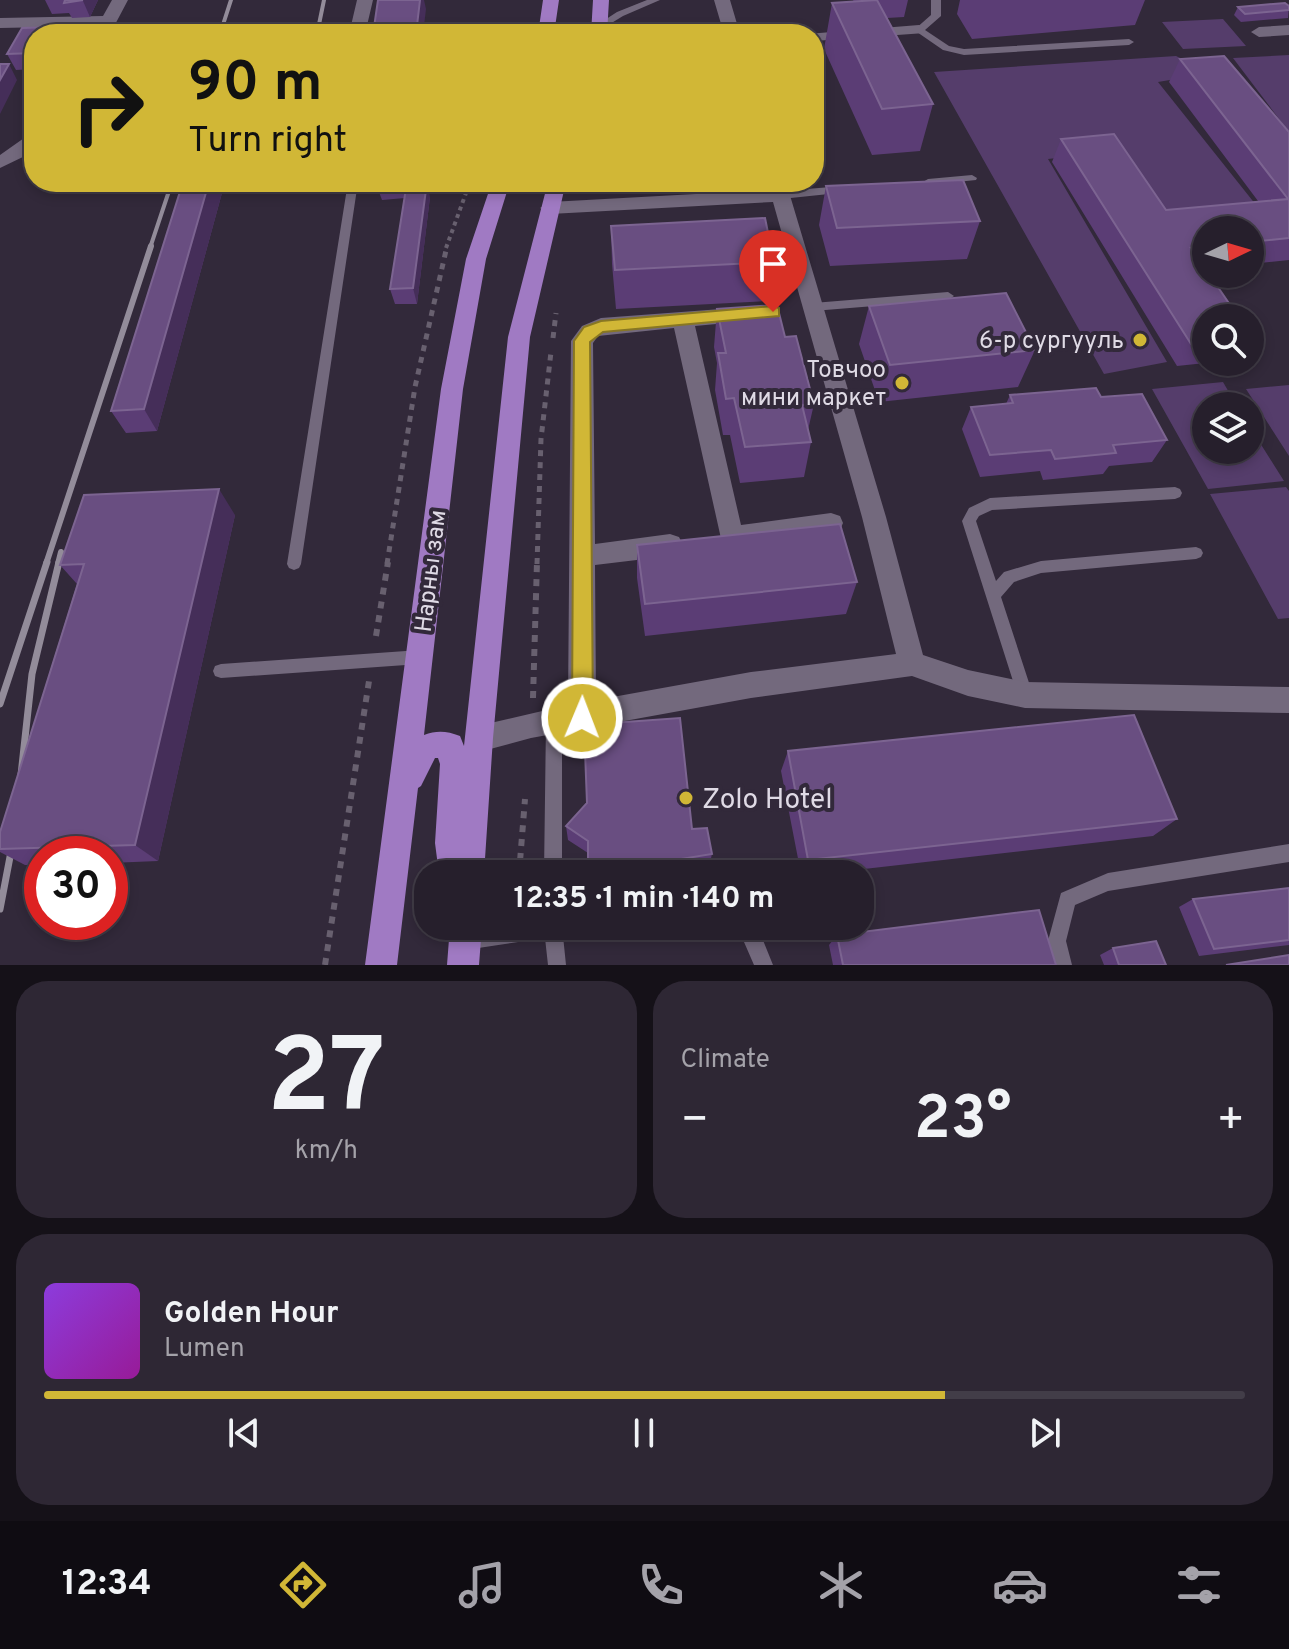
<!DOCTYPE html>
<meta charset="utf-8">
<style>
:root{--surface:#261f2c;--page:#2e2734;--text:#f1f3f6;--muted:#a4a2a9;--line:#423d48;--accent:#d1b736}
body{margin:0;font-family:Overpass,sans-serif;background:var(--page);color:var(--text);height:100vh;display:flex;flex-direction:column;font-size:30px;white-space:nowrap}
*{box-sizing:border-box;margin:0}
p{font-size:26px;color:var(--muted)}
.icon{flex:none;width:44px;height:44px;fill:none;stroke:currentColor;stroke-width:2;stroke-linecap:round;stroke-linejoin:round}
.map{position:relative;height:965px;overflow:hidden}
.sheet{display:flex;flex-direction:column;gap:16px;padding:16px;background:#151118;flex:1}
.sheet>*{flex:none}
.hud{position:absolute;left:24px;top:24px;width:800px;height:168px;border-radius:32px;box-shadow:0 4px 12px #0003,0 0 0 2px var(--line);background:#d1b736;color:#111;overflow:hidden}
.needle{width:52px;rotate:85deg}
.fabs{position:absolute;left:1192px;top:216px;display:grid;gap:16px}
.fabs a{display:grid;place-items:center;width:72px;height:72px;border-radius:50%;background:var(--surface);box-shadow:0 4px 12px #0003,0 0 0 2px var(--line);font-size:40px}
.speed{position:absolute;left:24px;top:836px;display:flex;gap:16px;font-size:40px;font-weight:700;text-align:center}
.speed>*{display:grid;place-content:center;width:104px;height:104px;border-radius:50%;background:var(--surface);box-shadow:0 4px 12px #0003,0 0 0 2px var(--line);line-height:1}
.speed .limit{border:12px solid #d22;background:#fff;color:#111}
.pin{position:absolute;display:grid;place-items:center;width:68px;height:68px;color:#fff;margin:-82px -34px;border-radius:50% 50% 50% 0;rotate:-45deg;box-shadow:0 0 8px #0007}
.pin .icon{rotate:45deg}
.me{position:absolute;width:88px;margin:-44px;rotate:1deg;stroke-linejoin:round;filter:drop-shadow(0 0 6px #0008)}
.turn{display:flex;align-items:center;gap:28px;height:168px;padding:0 32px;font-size:36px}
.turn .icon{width:104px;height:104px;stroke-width:2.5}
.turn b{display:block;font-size:56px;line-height:68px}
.big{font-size:60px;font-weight:700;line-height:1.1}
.sheet .card{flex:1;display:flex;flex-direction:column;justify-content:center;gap:12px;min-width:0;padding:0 28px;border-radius:32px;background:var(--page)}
.sheet .dial{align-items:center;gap:0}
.dial b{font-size:104px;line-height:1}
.song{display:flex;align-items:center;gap:24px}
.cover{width:96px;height:96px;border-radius:12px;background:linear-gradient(135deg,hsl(270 70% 55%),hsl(300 70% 35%))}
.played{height:8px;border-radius:4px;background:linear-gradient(90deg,var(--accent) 75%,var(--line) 75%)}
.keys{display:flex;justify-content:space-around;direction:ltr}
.heat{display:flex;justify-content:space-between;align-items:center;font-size:44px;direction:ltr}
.sheet .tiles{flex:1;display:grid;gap:16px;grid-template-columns:1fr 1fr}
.card:last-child{grid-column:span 2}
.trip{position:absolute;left:414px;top:860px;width:460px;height:80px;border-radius:32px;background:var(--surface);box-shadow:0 4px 12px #0003,0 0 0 2px var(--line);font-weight:700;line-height:80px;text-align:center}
.dock{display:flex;height:128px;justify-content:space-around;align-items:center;background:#0f0c12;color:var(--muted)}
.dock .icon{width:56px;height:56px}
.dock .on{color:var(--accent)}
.dock b{font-size:36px;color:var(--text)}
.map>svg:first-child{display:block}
.green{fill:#553d6b}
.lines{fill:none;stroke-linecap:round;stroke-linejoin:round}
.path-far2{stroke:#68606f;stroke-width:4;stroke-dasharray:4 4;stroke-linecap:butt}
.path-far1{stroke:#68606f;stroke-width:5;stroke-dasharray:6 6;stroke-linecap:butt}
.path{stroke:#68606f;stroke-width:6;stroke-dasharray:7 7;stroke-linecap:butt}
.lane{fill:#73697d;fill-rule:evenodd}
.street{fill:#73697d;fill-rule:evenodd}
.primary{fill:#a07ac3;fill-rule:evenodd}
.rail-far2{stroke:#938c9a;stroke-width:4}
.rail-far1{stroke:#938c9a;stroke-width:6}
.rail{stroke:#938c9a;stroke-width:7}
.wall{fill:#5b3d75}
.shaded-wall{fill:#452e59}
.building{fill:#694e81;stroke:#7c6491;stroke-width:2}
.route{fill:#d1b736;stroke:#887723;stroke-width:2}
.poi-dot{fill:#d1b736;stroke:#32293a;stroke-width:3}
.labels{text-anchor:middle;stroke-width:8;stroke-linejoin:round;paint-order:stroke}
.poi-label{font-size:24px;fill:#dfdae5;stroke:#32293a;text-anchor:end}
.street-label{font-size:24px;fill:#dfdae5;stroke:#32293a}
.near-poi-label{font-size:28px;fill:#dfdae5;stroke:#32293a;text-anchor:start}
</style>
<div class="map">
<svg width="1289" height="965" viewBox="0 0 1289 965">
<rect width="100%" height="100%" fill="#32293a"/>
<path class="green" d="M1223 19 1246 46 1183 49 1162 22Z
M1289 55V132L1233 58Z
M1176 56 1211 73 1158 82 1264 215 1174 227 1116 151 1048 159 1167 362 1104 374 934 72Z
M1223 382 1237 406H1206V450H1250V427L1284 481 1208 489 1152 389Z
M1289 385V456L1246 389Z
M1286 487 1289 491V618L1278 619 1210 494Z"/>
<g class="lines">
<path class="path-far2" d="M446 248 470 182"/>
<path class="path-far1" d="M553 338 556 313
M387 564 415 387 447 246
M537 564 541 439 551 352"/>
<path class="path" d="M376 636 388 562
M533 698 537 562
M519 874 525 799
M325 965 369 681"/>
<path class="lane" d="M647 0H660L623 16 605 27 597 25 617 12Z
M931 0H941V16L925 30 949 46 964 49 1129 39 1134 42 1129 45 964 55 943 50 914 30 931 15Z
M972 175 977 178 976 180 928 185 923 182 928 179Z
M348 182H358L301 564 299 568 294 570 289 568 287 564Z
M844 186 848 188V192L781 199 775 195 781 191Z
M948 292 954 296 948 300 813 311 807 307 813 303Z
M1175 487 1180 489 1182 493 1180 497 1175 499 992 510 979 516 976 521 996 581 1004 572 1041 561 1196 547 1201 549 1203 553 1201 557 1196 559 1041 573 1014 582 1001 597 1033 695 1031 700 1025 703 1019 700 962 521 969 508 990 498Z
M420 650 426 652 428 657 426 662 420 664 221 678 215 676 213 671 215 666 221 664Z
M554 714 560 716 562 722V874H544L546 722 548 716Z
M1289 844V862L1108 891 1075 905 1066 941 1072 965H1054L1048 941 1061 893 1108 873Z
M501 926H562L566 965H548L545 938 465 950 458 948 456 941 458 934Z
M732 926H755L758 928 773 965H754L744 942 734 933Z"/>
<path class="street" d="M112 0H128L110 34H94L98 26 0 28V18L103 16Z
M357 0H373L365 34H349Z
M714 0H730L740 34H724Z
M919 25 925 27V33L814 41V34H807Z
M1289 25V35L1259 37 1251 32 1259 27Z
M34 131V147L27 155 0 168V155Z
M768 182H786L886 517 923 655 968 670 1025 682 1289 687V713L1025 708 968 696 912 676 751 698 531 738 479 752 469 748 465 738 469 728 568 705 571 341 582 326 601 318 748 307 755 309 759 314 755 319 748 321 695 326 741 525 831 513 840 516 843 523 840 530 831 533 734 546 722 543 674 328 598 336 593 343 595 544 670 534 679 537 683 545 679 553 670 556 595 565 596 700 751 672 896 654 862 517 773 202 550 214 540 208 550 202 770 190Z"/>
<path class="primary" d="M543 0H559L554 34H538Z
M593 0H609L607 34H591Z
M492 182H510L486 259 463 389 424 735C437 730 447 731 460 736L464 746 508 337 548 182H566L530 337 493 738 484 874H439L435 843 440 764 438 758H435L421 786 418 788 397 965H365L441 389 466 259Z
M450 926H482L479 965H447Z"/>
<path class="rail-far2" d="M220 34 231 0
M317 34 324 0
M150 248 172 182"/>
<path class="rail-far1" d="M46 564 151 246
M58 564 61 552"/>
<path class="rail" d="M0 704 47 562
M20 784 32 674 59 562
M0 909 14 836"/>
</g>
<path class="wall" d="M45 0H98L90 17 72 18 69 13 52 14Z
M853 0H908L904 17 887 18 933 104 920 151 872 155 824 49 832 3 854 2Z
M960 0H1145L1135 25 972 39 957 14Z
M1289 6 1288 18 1241 22 1234 15 1238 7Z
M55 27 58 34H34V69L16 70 7 54 22 28Z
M1180 59 1289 132V260L1250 264V230H1206V268H1205L1206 362H1215L1177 366 1052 162 1061 139 1166 210 1258 201 1169 82Z
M183 182H225L157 431 126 433 111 411Z
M380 182 430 197 417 304H395L390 289 405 198 382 200 379 192Z
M826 186 980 221 967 259 830 266 819 225Z
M611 226 774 262 769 301 616 309 612 264Z
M869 306 1035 350 1018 387 879 402 859 344Z
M717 309 785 337 814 404 808 430 811 442 804 477 740 483 730 435H723L715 390 717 363 714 347Z
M1010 395 1101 397 1167 440 1152 462 1109 466 1103 474 1043 480 1040 471 980 477 962 429 971 407 1006 404Z
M235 515 158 861 110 863V854H42V865H25L0 852V832L77 584 60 565Z
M637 545 857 582 846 614 645 636 637 578Z
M788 751 1177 819 1153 836 820 874H801L781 771Z
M566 826 692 829 712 854 709 867 664 874H590L588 853 568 840Z
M1289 888V945L1199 956 1179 907 1193 899Z
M837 935 1056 965H833L829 945Z
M1113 948 1166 965H1104L1100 955Z"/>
<path class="shaded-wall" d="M83 0H98L90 17 83 1Z
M420 0H424L426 9 423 34H416Z
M55 27 58 34H51Z
M9 64 17 80 0 114V80Z
M209 182H225L157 431 144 409Z
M427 182 430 197 417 304 413 288Z
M219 489 235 515 158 861 135 845Z"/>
<path class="building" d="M65 0H83L64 3Z
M378 0H420L416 34H373Z
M877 0 933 104 882 109 832 3Z
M1285 3 1289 6V10L1245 14 1238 7Z
M55 27 51 34H34V53L7 54 22 28Z
M1224 56 1289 132V238L1250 242V230H1206V247L1191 248 1206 270V274H1209L1239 318H1206V342L1191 344 1061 139 1114 134 1166 210 1288 199 1180 59Z
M0 64H9L0 80Z
M963 180 980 221 837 228 826 186Z
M183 182H209L144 409 111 411Z
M380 182H407L406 190 379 192Z
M407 182H427L413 288 390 289Z
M765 218 774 262 615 270 611 226Z
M1006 293 1035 350 890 365 869 306Z
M777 305 785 337 796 336 814 404 802 405 811 442 745 447 734 398 726 399 718 353H726L717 309Z
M1096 388 1101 397 1142 394 1167 440 1113 445 1116 453 1055 459 1051 450 990 455 971 407 1013 403 1010 395Z
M219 489 135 845 0 849V832L84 564 60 565 84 495Z
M840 524 857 582 645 604 637 545Z
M1134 715 1177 819 808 860 788 751Z
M680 718 692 829 707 828 712 854 656 863 657 874H614V862L588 866V841L566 826 587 803 584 725Z
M1289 888V940L1214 949 1193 899Z
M1039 910 1056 965H843L837 935Z
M1156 941 1166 965H1119L1113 948Z
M1289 955V965H1226Z"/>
<path class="route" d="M773 306 779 308V316L603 332 590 342 593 718 590 725 582 728 575 725 572 718 574 341 584 327 601 321Z"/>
<g class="poi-dot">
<circle cx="1140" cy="340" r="8"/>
<circle cx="902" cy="383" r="8"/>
<circle cx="686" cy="798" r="8"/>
</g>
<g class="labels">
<g class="poi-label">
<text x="1124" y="348">6-р сургууль</text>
<text x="886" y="377">Товчоо<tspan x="886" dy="28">мини маркет</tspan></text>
</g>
<g class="street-label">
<text transform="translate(430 571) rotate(-83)" y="8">Нарны зам</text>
</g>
<g class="near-poi-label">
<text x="702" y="808">Zolo Hotel</text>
</g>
</g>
</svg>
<div class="fabs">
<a><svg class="needle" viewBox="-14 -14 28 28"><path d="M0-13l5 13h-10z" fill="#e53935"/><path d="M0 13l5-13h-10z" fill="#a4a2a9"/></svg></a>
<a><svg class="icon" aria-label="search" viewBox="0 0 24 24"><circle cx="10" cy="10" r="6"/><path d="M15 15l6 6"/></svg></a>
<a><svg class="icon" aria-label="layers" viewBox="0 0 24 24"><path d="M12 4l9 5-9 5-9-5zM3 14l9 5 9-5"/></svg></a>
</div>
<div class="speed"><div class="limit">30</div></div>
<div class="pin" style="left:773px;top:312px;background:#d93025"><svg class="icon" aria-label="arrive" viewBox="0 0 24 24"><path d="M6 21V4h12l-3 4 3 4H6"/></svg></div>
<svg class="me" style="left:582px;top:718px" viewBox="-20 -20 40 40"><circle r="17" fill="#d1b736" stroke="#fff" stroke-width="3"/><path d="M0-11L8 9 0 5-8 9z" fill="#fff"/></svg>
<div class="trip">12:35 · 1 min · 140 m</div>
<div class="hud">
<div class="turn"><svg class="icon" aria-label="right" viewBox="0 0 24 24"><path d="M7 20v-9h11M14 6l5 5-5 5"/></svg><div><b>90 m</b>Turn right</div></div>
</div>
</div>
<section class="sheet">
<div class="tiles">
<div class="card dial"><b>27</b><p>km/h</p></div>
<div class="card"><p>Climate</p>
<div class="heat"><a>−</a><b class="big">23°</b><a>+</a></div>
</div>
<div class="card">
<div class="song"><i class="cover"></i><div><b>Golden Hour</b><p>Lumen</p></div></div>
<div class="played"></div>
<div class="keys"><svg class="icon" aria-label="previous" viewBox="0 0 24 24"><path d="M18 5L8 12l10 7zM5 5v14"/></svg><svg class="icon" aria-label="pause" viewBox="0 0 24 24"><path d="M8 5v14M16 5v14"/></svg><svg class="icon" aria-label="next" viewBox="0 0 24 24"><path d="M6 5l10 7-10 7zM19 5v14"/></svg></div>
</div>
</div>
</section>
<nav class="dock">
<b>12:34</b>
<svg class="icon on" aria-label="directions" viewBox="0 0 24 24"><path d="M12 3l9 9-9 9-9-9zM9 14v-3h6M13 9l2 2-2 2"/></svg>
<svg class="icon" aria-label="music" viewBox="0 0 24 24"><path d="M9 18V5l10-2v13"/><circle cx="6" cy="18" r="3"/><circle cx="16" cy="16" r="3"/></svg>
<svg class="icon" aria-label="phone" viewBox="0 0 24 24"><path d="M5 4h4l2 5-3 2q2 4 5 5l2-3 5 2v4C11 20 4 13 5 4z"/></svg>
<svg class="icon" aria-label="climate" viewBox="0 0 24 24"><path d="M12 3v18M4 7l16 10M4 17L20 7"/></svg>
<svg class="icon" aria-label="car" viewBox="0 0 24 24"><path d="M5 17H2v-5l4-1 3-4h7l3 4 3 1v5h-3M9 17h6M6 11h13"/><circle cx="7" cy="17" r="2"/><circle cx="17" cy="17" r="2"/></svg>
<svg class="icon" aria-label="filters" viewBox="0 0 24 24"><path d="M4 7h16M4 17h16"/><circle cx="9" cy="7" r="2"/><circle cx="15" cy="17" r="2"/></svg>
</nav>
